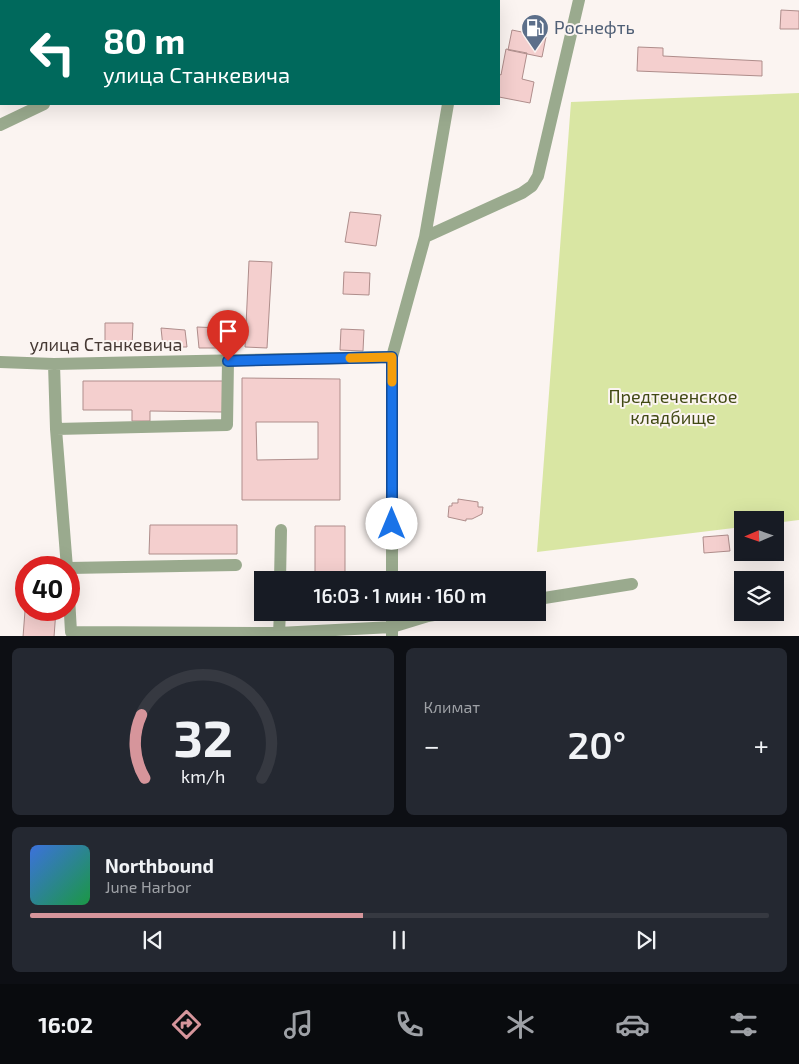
<!DOCTYPE html>
<html lang="ru">
<meta charset="utf-8">
<style>
:root{--surface:#171b24;--page:#242831;--text:#f1f3f6;--muted:#9ea1a6;--line:#363941;--accent:#d6959b}
body{margin:0;font-family:"Exo 2",sans-serif;background:var(--page);color:var(--text);height:100vh;display:flex;flex-direction:column;font-size:19px;white-space:nowrap}
*{box-sizing:border-box;margin:0}
p{font-size:16px;color:var(--muted)}
.icon{flex:none;width:28px;height:28px;fill:none;stroke:currentColor;stroke-width:2;stroke-linecap:round;stroke-linejoin:round}
.map{position:relative;height:636px;overflow:hidden}
.details{display:flex;flex-direction:column;gap:12px;padding:12px;background:#0d0f14;flex:1}
.details>*{flex:none}
.guide{position:absolute;left:0px;top:0px;width:500px;height:105px;box-shadow:0 5px 20px #0002;background:#00695c;color:#fff;overflow:hidden}
.needle{width:32px;rotate:268deg}
.tools{position:absolute;left:734px;top:511px;display:grid;gap:10px}
.tools a{display:grid;place-items:center;width:50px;height:50px;border-radius:0px;background:var(--surface);box-shadow:0 5px 20px #0002;font-size:25px}
.speed{position:absolute;left:15px;top:556px;display:flex;gap:10px;font-size:25px;font-weight:700;text-align:center}
.speed>*{display:grid;place-content:center;width:65px;height:65px;border-radius:50%;background:var(--surface);box-shadow:0 5px 20px #0002;line-height:1}
.speed .limit{border:8px solid #d22;background:#fff;color:#111}
.pin{position:absolute;display:grid;place-items:center;width:42px;height:42px;color:#fff;margin:-51px -21px;border-radius:50% 50% 50% 0;rotate:-45deg;box-shadow:0 0 5px #0007}
.pin .icon{rotate:45deg}
.me{position:absolute;width:55px;margin:-28px;rotate:0deg;stroke-linejoin:round;filter:drop-shadow(0 0 4px #0008)}
.turn{display:flex;align-items:center;gap:18px;height:105px;padding:0 20px;font-size:22px}
.turn .icon{width:65px;height:65px;stroke-width:2.5}
.turn b{display:block;font-size:35px;line-height:42px}
.big{font-size:38px;font-weight:600;line-height:1.1}
.details .tile{flex:1;display:flex;flex-direction:column;justify-content:center;gap:8px;min-width:0;padding:0 18px;border-radius:8px;background:var(--page)}
.details .dial{align-items:center;gap:0}
.dial svg{height:130px;overflow:visible;fill:none;stroke:var(--line);stroke-width:7;stroke-linecap:round;text-anchor:middle}
.dial text{fill:var(--text);stroke:none}
.song{display:flex;align-items:center;gap:15px}
.cover{width:60px;height:60px;border-radius:8px;background:linear-gradient(135deg,hsl(220 70% 55%),hsl(140 70% 35%))}
.played{height:5px;border-radius:2px;background:linear-gradient(90deg,var(--accent) 45%,var(--line) 45%)}
.keys{display:flex;justify-content:space-around;direction:ltr}
.heat{display:flex;justify-content:space-between;align-items:center;font-size:28px;direction:ltr}
.details .tiles{flex:1;display:grid;gap:12px;grid-template-columns:1fr 1fr}
.tile:last-child{grid-column:span 2}
.trip{position:absolute;left:254px;top:571px;width:292px;height:50px;border-radius:0px;background:var(--surface);box-shadow:0 5px 20px #0002;font-weight:600;line-height:50px;text-align:center}
.menu{display:flex;height:80px;justify-content:space-around;align-items:center;background:#090b0e;color:var(--muted)}
.menu .icon{width:35px;height:35px}
.menu .selected{color:var(--accent)}
.menu b{font-size:22px;color:var(--text)}
.map>svg:first-child{display:block}
.green{fill:#d9e6a3}
.building{fill:#f4cfce;stroke:#af8d8b;fill-rule:evenodd}
.lines{fill:none;stroke-linecap:round;stroke-linejoin:round}
.minor{stroke:#9aaa8e;stroke-width:12}
.route-casing{stroke:#114b97;stroke-width:12}
.route{stroke:#1a73e8;stroke-width:9}
.slow{stroke:#f59e0b;stroke-width:9}
.labels{text-anchor:middle;stroke-width:4;stroke-linejoin:round;paint-order:stroke}
.service-label{font-size:18px;fill:#4e5e75;stroke:#fbf4f1;text-anchor:start}
.street-label{font-size:18px;fill:#463934;stroke:#fbf4f1}
.park-label{font-size:18px;fill:#414913;stroke:#fbf4f1}
</style>
<div class="map">
<svg width="799" height="637" viewBox="0 0 799 637">
<rect width="100%" height="100%" fill="#fbf4f1"/>
<path class="green" d="M799 93V520L775 523V520H742V527L537 552 571 102Z"/>
<path class="building" d="M781 10 799 11V29H780Z
M512 30 546 37 542 57 508 50Z
M638 47 663 48V56L762 61V76L637 71Z
M506 49 527 53 522 79 534 82 530 103 499 97V74L501 75Z
M350 212 381 215 376 246 345 242Z
M249 261 272 262 267 348 245 347Z
M344 272 370 273 369 295 343 294Z
M105 323H133L132 346 105 345Z
M197 327 221 328V348H199Z
M161 328 185 330 187 347H163Z
M341 329 364 330 363 351 340 350Z
M242 378 340 379V500H242ZM256 422H318V459L257 460Z
M83 381H223V412L150 411V421H132V410H83Z
M458 499 478 502V507H483L482 514 472 519H466V521L448 517 449 506H452V503H458Z
M150 525H237V554H149Z
M315 526H345V580H315Z
M728 535 730 551 704 553 703 537Z
M26 598V610H56L54 637H23Z
M314 612H345V617H314Z"/>
<g class="lines">
<path class="minor" d="M471 1V0
M0 125 44 104
M425 237 522 193 532 186 538 176 579 0
M0 362 54 364 392 357
M54 364 56 429
M67 568 56 429 227 425 228 361
M69 568 236 565
M280 580 281 530
M392 580V357L425 237 448 104
M69 597 71 632 279 633 392 627 428 616 451 612
M538 599 632 584
M279 633 280 612
M392 637V612"/>
</g>
<g class="lines">
<defs>
<path id="route" d="M228 361 392 357V524"/>
</defs>
<use href="#route" class="route-casing"/>
<use href="#route" class="route"/>
<path class="slow" d="M350 358 392 357V382"/>
</g>
<defs>
<symbol id="fuel-pin" viewBox="-11 -11 22 30"><path d="M0 17L-7.5 6A9.5 9.5 0 1 1 7.5 6Z" fill="#5c6f8a" stroke="#fbf4f1"/><path d="M-5.5-6h7V0h2V4h1.3V-2.5L3-4.5l.8-.8L6-3V5H2.5V1h-1V6h-7ZM-4.2-4.7v3.2H.2V-4.7Z" fill="#fff"/></symbol>
</defs>
<g fill-rule="evenodd">
<use href="#fuel-pin" x="519" y="12" width="32" height="43"/>
</g>
<g class="labels">
<g class="service-label">
<text x="554" y="34">Роснефть</text>
</g>
<g class="street-label">
<text x="106" y="351">улица Станкевича</text>
</g>
<g class="park-label">
<text x="673" y="403">Предтеченское<tspan x="673" dy="21">кладбище</tspan></text>
</g>
</g>
</svg>
<div class="tools">
<a><svg class="needle" viewBox="-14 -14 28 28"><path d="M0-13l5 13h-10z" fill="#e53935"/><path d="M0 13l5-13h-10z" fill="#9ea1a6"/></svg></a>
<a><svg class="icon" aria-label="layers" viewBox="0 0 24 24"><path d="M12 4l9 5-9 5-9-5zM3 14l9 5 9-5"/></svg></a>
</div>
<div class="speed"><div class="limit">40</div></div>
<div class="pin" style="left:228px;top:361px;background:#d93025"><svg class="icon" aria-label="arrive" viewBox="0 0 24 24"><path d="M6 21V4h12l-3 4 3 4H6"/></svg></div>
<svg class="me" style="left:392px;top:524px" viewBox="-20 -20 40 40"><circle r="19" fill="#fff"/><path d="M0-13L10 11 0 6-10 11z" fill="#1a73e8"/></svg>
<div class="trip">16:03 · 1 мин · 160 m</div>
<div class="guide">
<div class="turn"><svg class="icon" aria-label="left" viewBox="0 0 24 24"><path d="M17 20v-9H6M10 6l-5 5 5 5"/></svg><div><b>80 m</b>улица Станкевича</div></div>
</div>
</div>
<section class="details">
<div class="tiles">
<div class="tile dial"><svg viewBox="0 0 100 80">
<path d="M14 69A42 42 0 1 1 86 69"/>
<path d="M14 69A42 42 0 0 1 12 30" stroke="#d6959b"/>
<text x="50" y="56" font-size="32" font-weight="700">32</text>
<text x="50" y="72" font-size="11">km/h</text>
</svg></div>
<div class="tile"><p>Климат</p>
<div class="heat"><a>−</a><b class="big">20°</b><a>+</a></div>
</div>
<div class="tile">
<div class="song"><i class="cover"></i><div><b>Northbound</b><p>June Harbor</p></div></div>
<div class="played"></div>
<div class="keys"><svg class="icon" aria-label="previous" viewBox="0 0 24 24"><path d="M18 5L8 12l10 7zM5 5v14"/></svg><svg class="icon" aria-label="pause" viewBox="0 0 24 24"><path d="M8 5v14M16 5v14"/></svg><svg class="icon" aria-label="next" viewBox="0 0 24 24"><path d="M6 5l10 7-10 7zM19 5v14"/></svg></div>
</div>
</div>
</section>
<nav class="menu">
<b>16:02</b>
<svg class="icon selected" aria-label="directions" viewBox="0 0 24 24"><path d="M12 3l9 9-9 9-9-9zM9 14v-3h6M13 9l2 2-2 2"/></svg>
<svg class="icon" aria-label="music" viewBox="0 0 24 24"><path d="M9 18V5l10-2v13"/><circle cx="6" cy="18" r="3"/><circle cx="16" cy="16" r="3"/></svg>
<svg class="icon" aria-label="phone" viewBox="0 0 24 24"><path d="M5 4h4l2 5-3 2q2 4 5 5l2-3 5 2v4C11 20 4 13 5 4z"/></svg>
<svg class="icon" aria-label="climate" viewBox="0 0 24 24"><path d="M12 3v18M4 7l16 10M4 17L20 7"/></svg>
<svg class="icon" aria-label="car" viewBox="0 0 24 24"><path d="M5 17H2v-5l4-1 3-4h7l3 4 3 1v5h-3M9 17h6M6 11h13"/><circle cx="7" cy="17" r="2"/><circle cx="17" cy="17" r="2"/></svg>
<svg class="icon" aria-label="filters" viewBox="0 0 24 24"><path d="M4 7h16M4 17h16"/><circle cx="9" cy="7" r="2"/><circle cx="15" cy="17" r="2"/></svg>
</nav>
